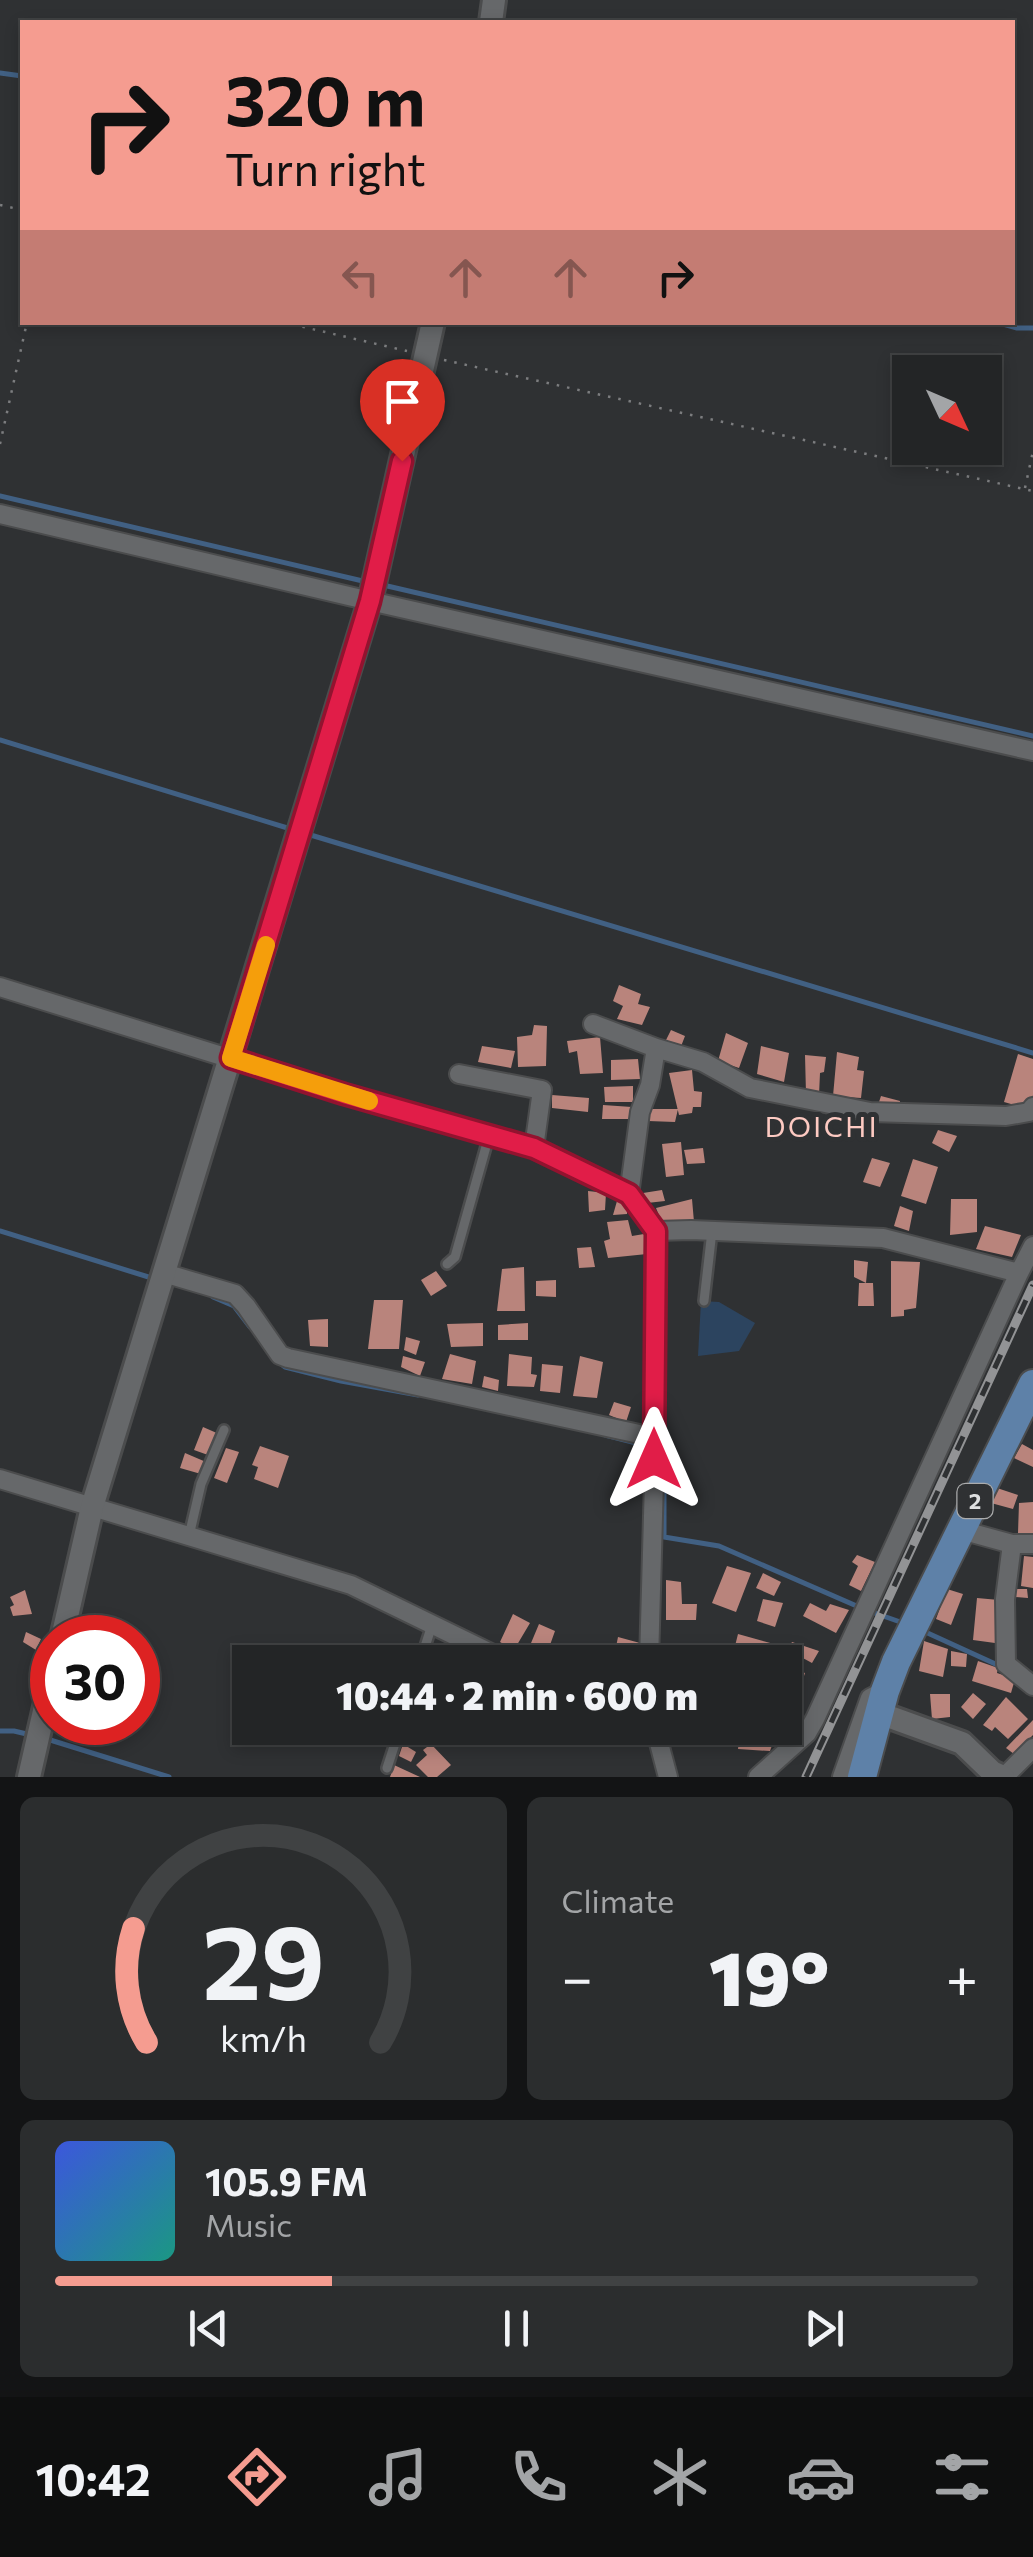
<!DOCTYPE html>
<meta charset="utf-8">
<style>
:root{--surface:#232526;--page:#2b2d2e;--text:#f1f3f6;--muted:#a3a5a7;--line:#404243;--accent:#f59c90}
body{margin:0;font-family:Commissioner,sans-serif;background:var(--page);color:var(--text);height:100vh;display:flex;flex-direction:column;font-size:38px;white-space:nowrap}
*{box-sizing:border-box;margin:0}
p{font-size:32px;color:var(--muted)}
.icon{flex:none;width:55px;height:55px;fill:none;stroke:currentColor;stroke-width:2;stroke-linecap:round;stroke-linejoin:round}
.map{position:relative;height:1777px;overflow:hidden}
.panel{display:flex;flex-direction:column;gap:20px;padding:20px;background:#131415;flex:1}
.panel>*{flex:none}
.banner{position:absolute;left:20px;top:20px;width:995px;height:305px;border-radius:0px;box-shadow:0 5px 15px #0003,0 0 0 2px var(--line);background:#f59c90;color:#111;overflow:hidden}
.needle{width:65px;rotate:134deg}
.controls{position:absolute;left:892px;top:355px;display:grid;gap:20px}
.controls a{display:grid;place-items:center;width:110px;height:110px;border-radius:0px;background:var(--surface);box-shadow:0 5px 15px #0003,0 0 0 2px var(--line);font-size:50px}
.speed{position:absolute;left:30px;top:1615px;display:flex;gap:20px;font-size:50px;font-weight:700;text-align:center}
.speed>*{display:grid;place-content:center;width:130px;height:130px;border-radius:50%;background:var(--surface);box-shadow:0 5px 15px #0003,0 0 0 2px var(--line);line-height:1}
.speed .limit{border:15px solid #d22;background:#fff;color:#111}
.pin{position:absolute;display:grid;place-items:center;width:85px;height:85px;color:#fff;margin:-102px -42px;border-radius:50% 50% 50% 0;rotate:-45deg;box-shadow:0 0 10px #0007}
.pin .icon{rotate:45deg}
.me{position:absolute;width:110px;margin:-55px;rotate:0deg;stroke-linejoin:round;filter:drop-shadow(0 0 8px #0008)}
.turn{display:flex;align-items:center;gap:35px;height:210px;padding:0 40px;font-size:45px}
.turn .icon{width:130px;height:130px;stroke-width:2.5}
.turn b{display:block;font-size:70px;line-height:85px}
.lanes{display:flex;align-items:center;height:95px;padding:0 40px;background:#0003;justify-content:center;gap:50px;direction:ltr}
.lanes .off{opacity:.35}
.big{font-size:75px;font-weight:800;line-height:1.1}
.panel .widget{flex:1;display:flex;flex-direction:column;justify-content:center;gap:15px;min-width:0;padding:0 35px;border-radius:15px;background:var(--page)}
.panel .dial{align-items:center;gap:0}
.dial svg{height:260px;overflow:visible;fill:none;stroke:var(--line);stroke-width:7;stroke-linecap:round;text-anchor:middle}
.dial text{fill:var(--text);stroke:none}
.song{display:flex;align-items:center;gap:30px}
.cover{width:120px;height:120px;border-radius:15px;background:linear-gradient(135deg,hsl(230 70% 55%),hsl(170 70% 35%))}
.played{height:10px;border-radius:5px;background:linear-gradient(90deg,var(--accent) 30%,var(--line) 30%)}
.keys{display:flex;justify-content:space-around;direction:ltr}
.heat{display:flex;justify-content:space-between;align-items:center;font-size:55px;direction:ltr}
.panel .tiles{flex:1;display:grid;gap:20px;grid-template-columns:1fr 1fr}
.widget:last-child{grid-column:span 2}
.trip{position:absolute;left:232px;top:1645px;width:570px;height:100px;border-radius:0px;background:var(--surface);box-shadow:0 5px 15px #0003,0 0 0 2px var(--line);font-weight:800;line-height:100px;text-align:center}
.menu{display:flex;height:160px;justify-content:space-around;align-items:center;background:#0e0f0f;color:var(--muted)}
.menu .icon{width:70px;height:70px}
.menu .current{color:var(--accent)}
.menu b{font-size:45px;color:var(--text)}
.map>svg:first-child{display:block}
.green{fill:#2c445f}
.lines{fill:none;stroke-linecap:round;stroke-linejoin:round}
.stream{stroke:#416083;stroke-width:5}
.building{fill:#b9847c}
.lane-casing{stroke:#4b4c4d;stroke-width:14}
.street-casing{stroke:#4b4c4d;stroke-width:22}
.secondary-casing{stroke:#4b4c4d;stroke-width:28}
.primary-casing{stroke:#4b4c4d;stroke-width:32}
.path{stroke:#7c7d7f;stroke-width:2.5;stroke-dasharray:2.5 8;stroke-linecap:butt}
.lane{stroke:#66686a;stroke-width:9}
.street{stroke:#66686a;stroke-width:18}
.secondary{stroke:#66686a;stroke-width:22}
.primary{stroke:#5e81a8;stroke-width:28}
.rail-casing{stroke:#929395;stroke-width:9}
.rail{stroke:#2f3133;stroke-width:5;stroke-dasharray:15;stroke-linecap:butt}
.route-casing{stroke:#92132f;stroke-width:25}
.route{stroke:#e11d48;stroke-width:18}
.slow{stroke:#f59e0b;stroke-width:18}
.labels{text-anchor:middle;stroke-width:10;stroke-linejoin:round;paint-order:stroke}
.shield{fill:#2f3133;stroke:#aaabac;stroke-width:2.5}
.shield-label{font-size:22px;font-weight:bold;fill:#dedfe0}
.neighbourhood-label{font-size:28px;letter-spacing:2.5px;fill:#fdcac2;stroke:#2f3133}
</style>
<div class="map">
<svg width="1033" height="1777" viewBox="0 0 1033 1777">
<rect width="100%" height="100%" fill="#2f3133"/>
<path class="green" d="M701 1301 719 1302 755 1323 739 1351 698 1356Z"/>
<g class="lines">
<path class="stream" d="M0 73 22 76
M996 322 1017 328H1033
M0 496 367 582
M383 585 1033 736
M0 740 294 830
M304 833 1033 1053
M0 1231 155 1279
M213 1297 234 1306 250 1327
M279 1362 285 1367 341 1381 418 1395
M605 1435 648 1446
M662 1452 664 1456V1537L719 1546 859 1607
M869 1611 906 1624
M921 1630 1002 1667
M0 1731H14L31 1735
M47 1739 169 1777"/>
</g>
<path class="building" d="M619 985 641 994 638 1004 650 1007 642 1025 617 1019 623 1006 613 1001Z
M534 1025 547 1026 546 1066 518 1067 517 1037 532 1035Z
M671 1030 685 1036 680 1049 665 1042Z
M726 1033 748 1043 739 1068 718 1061Z
M600 1037 603 1073 580 1074 577 1051 569 1053 567 1041Z
M482 1046 515 1051 511 1068 478 1062Z
M761 1046 789 1053 784 1082 757 1074Z
M837 1052 859 1057 857 1070 864 1071 861 1098 833 1096Z
M1018 1054 1033 1059V1095L1029 1109 1004 1102Z
M805 1055 826 1057 824 1072 820 1073 819 1095 806 1094Z
M638 1059 640 1079 611 1080V1060Z
M692 1070 694 1091 702 1092 701 1107H693L692 1113 679 1115 669 1073Z
M633 1086V1102H605L604 1087Z
M552 1095 589 1098 588 1112 552 1108Z
M881 1096 900 1101 899 1109 878 1105Z
M603 1105 632 1107V1119H602Z
M651 1109H678L675 1122 648 1121Z
M938 1130 957 1136 949 1152 932 1143Z
M681 1142 684 1175 666 1177 662 1144Z
M703 1148 705 1163 687 1164 684 1150Z
M872 1158 890 1163 880 1187 863 1182Z
M913 1159 938 1167 926 1204 901 1196Z
M662 1190 665 1201 647 1203 643 1193Z
M588 1191 606 1193 605 1210 589 1212Z
M692 1199 694 1222 662 1223 656 1208Z
M951 1199H977V1232L950 1235Z
M617 1201 627 1202V1214L613 1215Z
M900 1206 913 1211 909 1231 894 1226Z
M628 1220 632 1236 644 1234 647 1254 608 1258 604 1241 610 1239 607 1222Z
M985 1226 1021 1235 1012 1257 976 1249Z
M591 1247 595 1267 579 1268 577 1248Z
M854 1260 868 1262 866 1283 854 1277Z
M891 1261 920 1262 916 1308 904 1310V1316L891 1317Z
M524 1267 525 1311H497L502 1269Z
M436 1271 447 1286 431 1296 421 1280Z
M556 1280V1297L536 1296V1281Z
M859 1283H873L874 1306H858Z
M374 1300H403L399 1349H368Z
M328 1319V1347L310 1346 308 1320Z
M483 1323V1346L451 1347 447 1324Z
M528 1323V1340H498V1325Z
M406 1337 420 1341 416 1355 404 1350Z
M450 1354 476 1361 472 1384 442 1379Z
M509 1354 532 1357 531 1374 537 1375 534 1387 507 1386Z
M403 1356 425 1362 420 1376 401 1367Z
M580 1356 603 1362 597 1398 573 1396Z
M542 1364 563 1366 560 1393 540 1391Z
M484 1376 499 1380 498 1391 482 1387Z
M614 1402 631 1407 626 1422 609 1415Z
M203 1427 219 1434 208 1455 194 1450Z
M1022 1444 1033 1450V1467L1014 1458Z
M260 1446 289 1456 278 1488 254 1479 258 1467 252 1465Z
M226 1448 239 1452 227 1483 214 1478Z
M185 1453 206 1462 201 1474 180 1468Z
M994 1487 1018 1495 1013 1509 991 1503Z
M1033 1502V1533H1018L1019 1503Z
M857 1555 875 1562 861 1591 849 1585 858 1566 852 1562Z
M1024 1556 1033 1557V1588L1021 1586Z
M727 1566 751 1573 736 1612 712 1603Z
M763 1573 781 1582 774 1596 756 1588Z
M666 1580 681 1582 682 1604H697L696 1620H666Z
M947 1589 963 1594 951 1625 936 1619Z
M1014 1589H1027L1028 1598 1015 1597Z
M25 1590 32 1614 13 1616 10 1607 14 1605 10 1597Z
M977 1598 999 1600 995 1643 973 1640Z
M763 1599 783 1603 775 1627 757 1621Z
M810 1603 826 1611 830 1604 849 1610 836 1633 803 1616Z
M513 1614 530 1623 514 1650 500 1642Z
M539 1624 555 1631 550 1645 570 1655 566 1662H543L526 1655Z
M26 1632 41 1639 36 1650 23 1642Z
M738 1634 774 1644 768 1660 757 1657 756 1662H731Z
M618 1637 640 1643 635 1662H613Z
M924 1641 948 1649 943 1677 919 1671Z
M792 1642 819 1651 812 1663 788 1650Z
M680 1650 707 1657 706 1662H677Z
M951 1651 967 1654 966 1667 951 1666Z
M978 1661 998 1668 997 1673 1015 1679 1011 1693 972 1681Z
M788 1667 805 1673 798 1694 785 1690Z
M973 1693 986 1704 973 1719 961 1707Z
M930 1694H950V1717L932 1719Z
M1006 1697 1028 1719 1008 1739 995 1727 992 1731 983 1725Z
M1033 1720V1735L1014 1754 1006 1748Z
M785 1727 791 1728 786 1740 775 1737 779 1728Z
M740 1730 775 1737 770 1751 738 1749Z
M403 1744 416 1752 411 1762 399 1756Z
M431 1744 451 1765 437 1777H428L416 1765 427 1755 423 1750Z
M394 1765 420 1777H390Z"/>
<g class="lines">
<defs>
<path id="lane" d="M447 1264 455 1257 489 1136
M704 1301 712 1231
M189 1536 201 1484 224 1430
M420 1662 432 1625
M387 1768 400 1728"/>
<path id="street" d="M0 514 370 601 1033 751
M0 987 344 1094 534 1148 629 1195 656 1231 654 1480 649 1662
M593 1024 656 1048
M459 1074 542 1090 534 1148
M629 1195 640 1112 650 1085 656 1048 703 1062 750 1088 870 1112 1006 1116 1029 1112 1033 1107
M656 1231 691 1230 883 1238 1019 1273
M164 1273 235 1294 246 1306 280 1355 288 1358 653 1437
M0 1479 351 1585 509 1662
M961 1530 1012 1544 1005 1599 1006 1664 1033 1686
M1012 1544H1033
M655 1728 668 1777
M758 1777 807 1733 815 1719 1019 1273 1033 1246
M842 1777 870 1698 884 1691
M1004 1777 1033 1748"/>
<path id="secondary" d="M491 22 494 0
M62 1638 92 1507 370 601 433 322
M879 1713 962 1743 992 1772 1003 1777
M29 1777 52 1676"/>
<path id="primary" d="M862 1777 885 1691 896 1662 1033 1384"/>
</defs>
<use href="#lane" class="lane-casing"/>
<use href="#street" class="street-casing"/>
<use href="#secondary" class="secondary-casing"/>
<use href="#primary" class="primary-casing"/>
<path class="path" d="M0 205 22 210
M282 322 407 351
M444 360 1033 491
M0 444 27 322
M1025 488 1033 451"/>
<use href="#lane" class="lane"/>
<use href="#street" class="street"/>
<use href="#secondary" class="secondary"/>
<use href="#primary" class="primary"/>
<defs>
<path id="rail" d="M806 1777 1033 1285"/>
</defs>
<use href="#rail" class="rail-casing"/>
<use href="#rail" class="rail"/>
</g>
<g class="lines">
<defs>
<path id="route" d="M402 461 370 601 231 1058 344 1094 534 1148 629 1194 656 1231 654 1459"/>
</defs>
<use href="#route" class="route-casing"/>
<use href="#route" class="route"/>
<path class="slow" d="M266 945 231 1058 369 1101"/>
</g>
<g class="labels">
<rect class="shield" x="957.5" y="1484" width="35" height="34" rx="8"/>
<g class="shield-label">
<text x="975" y="1509">2</text>
</g>
<g class="neighbourhood-label">
<text x="822" y="1137">DOICHI</text>
</g>
</g>
</svg>
<div class="controls">
<a><svg class="needle" viewBox="-14 -14 28 28"><path d="M0-13l5 13h-10z" fill="#e53935"/><path d="M0 13l5-13h-10z" fill="#a3a5a7"/></svg></a>
</div>
<div class="speed"><div class="limit">30</div></div>
<div class="pin" style="left:402px;top:461px;background:#d93025"><svg class="icon" aria-label="arrive" viewBox="0 0 24 24"><path d="M6 21V4h12l-3 4 3 4H6"/></svg></div>
<svg class="me" style="left:654px;top:1459px" viewBox="-20 -20 40 40"><path d="M0-17L14 15 0 8-14 15z" fill="#e11d48" stroke="#fff" stroke-width="4"/></svg>
<div class="trip">10:44 · 2 min · 600 m</div>
<div class="banner">
<div class="turn"><svg class="icon" aria-label="right" viewBox="0 0 24 24"><path d="M7 20v-9h11M14 6l5 5-5 5"/></svg><div><b>320 m</b>Turn right</div></div>
<div class="lanes"><svg class="icon off" aria-label="left" viewBox="0 0 24 24"><path d="M17 20v-9H6M10 6l-5 5 5 5"/></svg><svg class="icon off" aria-label="ahead" viewBox="0 0 24 24"><path d="M12 20V5M6 11l6-6 6 6"/></svg><svg class="icon off" aria-label="ahead" viewBox="0 0 24 24"><path d="M12 20V5M6 11l6-6 6 6"/></svg><svg class="icon" aria-label="right" viewBox="0 0 24 24"><path d="M7 20v-9h11M14 6l5 5-5 5"/></svg></div>
</div>
</div>
<section class="panel">
<div class="tiles">
<div class="widget dial"><svg viewBox="0 0 100 80">
<path d="M14 69A42 42 0 1 1 86 69"/>
<path d="M14 69A42 42 0 0 1 10 34" stroke="#f59c90"/>
<text x="50" y="56" font-size="32" font-weight="700">29</text>
<text x="50" y="72" font-size="11">km/h</text>
</svg></div>
<div class="widget"><p>Climate</p>
<div class="heat"><a>−</a><b class="big">19°</b><a>+</a></div>
</div>
<div class="widget">
<div class="song"><i class="cover"></i><div><b>105.9 FM</b><p>Music</p></div></div>
<div class="played"></div>
<div class="keys"><svg class="icon" aria-label="previous" viewBox="0 0 24 24"><path d="M18 5L8 12l10 7zM5 5v14"/></svg><svg class="icon" aria-label="pause" viewBox="0 0 24 24"><path d="M8 5v14M16 5v14"/></svg><svg class="icon" aria-label="next" viewBox="0 0 24 24"><path d="M6 5l10 7-10 7zM19 5v14"/></svg></div>
</div>
</div>
</section>
<nav class="menu">
<b>10:42</b>
<svg class="icon current" aria-label="directions" viewBox="0 0 24 24"><path d="M12 3l9 9-9 9-9-9zM9 14v-3h6M13 9l2 2-2 2"/></svg>
<svg class="icon" aria-label="music" viewBox="0 0 24 24"><path d="M9 18V5l10-2v13"/><circle cx="6" cy="18" r="3"/><circle cx="16" cy="16" r="3"/></svg>
<svg class="icon" aria-label="phone" viewBox="0 0 24 24"><path d="M5 4h4l2 5-3 2q2 4 5 5l2-3 5 2v4C11 20 4 13 5 4z"/></svg>
<svg class="icon" aria-label="climate" viewBox="0 0 24 24"><path d="M12 3v18M4 7l16 10M4 17L20 7"/></svg>
<svg class="icon" aria-label="car" viewBox="0 0 24 24"><path d="M5 17H2v-5l4-1 3-4h7l3 4 3 1v5h-3M9 17h6M6 11h13"/><circle cx="7" cy="17" r="2"/><circle cx="17" cy="17" r="2"/></svg>
<svg class="icon" aria-label="filters" viewBox="0 0 24 24"><path d="M4 7h16M4 17h16"/><circle cx="9" cy="7" r="2"/><circle cx="15" cy="17" r="2"/></svg>
</nav>
